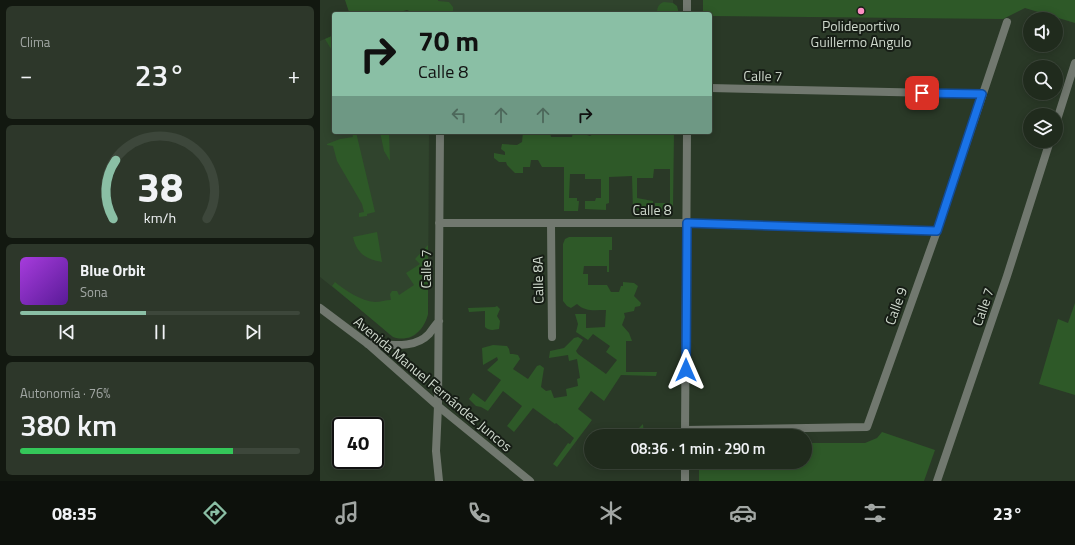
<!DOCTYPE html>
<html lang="es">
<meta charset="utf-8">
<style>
:root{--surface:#202b1d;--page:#2d372a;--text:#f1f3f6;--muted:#a2a7a4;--line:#3d473b;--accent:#8abfa5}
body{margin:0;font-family:"Titillium Web",sans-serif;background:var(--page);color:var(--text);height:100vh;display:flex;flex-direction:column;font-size:15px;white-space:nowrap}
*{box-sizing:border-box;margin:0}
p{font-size:13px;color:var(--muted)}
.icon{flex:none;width:22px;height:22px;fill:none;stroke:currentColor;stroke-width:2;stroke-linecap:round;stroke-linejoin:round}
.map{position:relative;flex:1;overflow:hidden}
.details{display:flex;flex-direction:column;gap:6px;padding:6px;background:#121810;width:320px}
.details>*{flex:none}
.top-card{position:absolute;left:12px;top:12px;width:380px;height:122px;border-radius:4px;box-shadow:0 2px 10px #0003,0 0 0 1px var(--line);background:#8abfa5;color:#111;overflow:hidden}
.buttons{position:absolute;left:703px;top:12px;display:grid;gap:8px}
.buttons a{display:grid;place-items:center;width:40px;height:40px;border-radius:50%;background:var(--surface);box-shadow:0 2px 10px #0003,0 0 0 1px var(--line);font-size:20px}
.speed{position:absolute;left:12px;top:417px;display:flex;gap:8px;font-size:20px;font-weight:700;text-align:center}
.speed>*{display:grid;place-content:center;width:52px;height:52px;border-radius:50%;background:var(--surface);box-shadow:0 2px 10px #0003,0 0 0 1px var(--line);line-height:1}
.speed .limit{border:2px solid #111;border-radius:6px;background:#fff;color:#111}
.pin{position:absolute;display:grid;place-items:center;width:34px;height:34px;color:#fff;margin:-17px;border-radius:8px;box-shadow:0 2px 6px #0006}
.me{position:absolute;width:44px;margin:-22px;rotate:0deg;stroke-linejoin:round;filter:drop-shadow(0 0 3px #0008)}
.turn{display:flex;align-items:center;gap:14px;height:84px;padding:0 20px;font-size:18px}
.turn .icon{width:52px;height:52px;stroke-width:2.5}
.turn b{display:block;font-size:28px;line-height:34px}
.lanes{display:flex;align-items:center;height:38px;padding:0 20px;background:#0003;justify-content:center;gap:20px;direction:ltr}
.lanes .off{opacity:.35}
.big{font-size:30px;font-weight:600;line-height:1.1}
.details .card{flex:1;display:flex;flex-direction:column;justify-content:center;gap:6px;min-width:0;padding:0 14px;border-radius:6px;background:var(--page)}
.details .dial{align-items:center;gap:0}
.dial svg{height:104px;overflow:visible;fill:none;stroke:var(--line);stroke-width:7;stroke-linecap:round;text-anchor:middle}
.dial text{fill:var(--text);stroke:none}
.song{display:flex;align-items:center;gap:12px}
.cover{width:48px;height:48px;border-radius:6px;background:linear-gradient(135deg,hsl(280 70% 55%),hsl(270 70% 35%))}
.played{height:4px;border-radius:2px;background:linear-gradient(90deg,var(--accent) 45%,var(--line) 45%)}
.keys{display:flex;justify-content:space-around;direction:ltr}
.heat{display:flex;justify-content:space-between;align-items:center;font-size:22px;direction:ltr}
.charge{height:6px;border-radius:3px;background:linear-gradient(90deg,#34c759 76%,var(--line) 0)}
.trip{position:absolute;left:264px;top:429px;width:228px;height:40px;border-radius:20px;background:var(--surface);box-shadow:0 2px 10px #0003,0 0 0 1px var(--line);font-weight:600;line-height:40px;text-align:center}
.tabs{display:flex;height:64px;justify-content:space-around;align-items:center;background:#0d110c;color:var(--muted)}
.tabs .icon{width:28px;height:28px}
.tabs .current{color:var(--accent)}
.tabs b{font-size:18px;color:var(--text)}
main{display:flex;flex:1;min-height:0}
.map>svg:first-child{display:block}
.built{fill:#30442d}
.green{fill:#2e5928}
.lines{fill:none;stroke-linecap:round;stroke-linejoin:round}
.minor{stroke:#71786f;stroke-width:8}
.tertiary{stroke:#71786f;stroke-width:8}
.route-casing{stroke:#114b97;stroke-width:10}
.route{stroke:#1a73e8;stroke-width:7}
.poi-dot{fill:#fc8fc3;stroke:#171e16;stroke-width:1.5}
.labels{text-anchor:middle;stroke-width:4;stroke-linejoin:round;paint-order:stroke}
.poi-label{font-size:14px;fill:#cfd9cd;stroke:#171e16}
.street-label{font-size:14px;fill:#cfd9cd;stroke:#171e16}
</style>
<main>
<section class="details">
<div class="card"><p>Clima</p>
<div class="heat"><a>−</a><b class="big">23°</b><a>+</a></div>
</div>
<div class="card dial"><svg viewBox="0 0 100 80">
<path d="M14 69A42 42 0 1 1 86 69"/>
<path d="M14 69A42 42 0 0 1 16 24" stroke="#8abfa5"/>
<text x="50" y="56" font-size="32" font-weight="700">38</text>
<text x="50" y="72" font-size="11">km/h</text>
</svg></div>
<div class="card">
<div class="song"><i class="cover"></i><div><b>Blue Orbit</b><p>Sona</p></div></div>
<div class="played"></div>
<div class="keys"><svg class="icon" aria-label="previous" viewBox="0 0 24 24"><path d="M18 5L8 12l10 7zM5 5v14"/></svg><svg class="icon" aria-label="pause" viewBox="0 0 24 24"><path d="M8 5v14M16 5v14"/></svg><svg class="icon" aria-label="next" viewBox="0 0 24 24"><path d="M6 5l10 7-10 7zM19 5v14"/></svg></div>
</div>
<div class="card"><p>Autonomía · 76%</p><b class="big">380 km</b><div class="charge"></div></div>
</section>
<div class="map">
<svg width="755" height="481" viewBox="0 0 755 481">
<rect width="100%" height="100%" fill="#2a3927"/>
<path class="built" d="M96 0H353V14H133V7Z
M14 35V132H109L108 314 106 320 101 329 95 335 89 338H77L70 335 56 322 0 277V41Z"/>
<path class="green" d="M25 0H118V1L129 2 133 7V14H155H128L121 11 110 14H95L87 10 73 14 68 11 49 13 35 11 29 12Z
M383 0H755V23L705 8 683 19 390 16V14H383Z
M344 2 353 3 357 6 359 14H337C337 8 338 4 344 2Z
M14 35V54L5 39Z
M32 132H36L55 212 47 214V216L39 217V213L44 212 42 204 17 161 13 146 7 145V144L20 139 33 137Z
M60 132H69L70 161 64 151Z
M203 132H230L231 137H252L253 132H263L264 134 270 136 276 132H329L333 135 336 132H354L353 207 347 211 335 210V203H350V169H334L333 178H317V198L333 201V210H313L312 176 289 177V203L286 204V210L265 209V201H275L276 198H281V179H265V174H250L249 198H257V201H259L258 211H244V167H222L218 160H211L210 167H203V173H195L187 165 186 162H179L174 158V153L185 155V152L181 149 182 144 197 145 202 142Z
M57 232 62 262C46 259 37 254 33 237Z
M249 237H292V250H289V272H287V266H264L263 274H268V285H287L291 292H299L301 286H303V282L314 283 318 286 314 296 321 303 320 306 315 307 314 311 304 313 305 317 302 325 309 333 312 341H306V372H337L336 376 301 375 284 401 271 391 258 409 272 420 237 467 233 464 248 443 250 444 254 438 236 423 235 424 213 408 194 432 187 426 202 406 183 391 168 411 161 407 156 406 149 399 153 393 165 402 181 380 167 370 178 360 177 357 163 365 162 348 173 345 187 346 189 349 190 354H193L198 355 200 359 193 369 208 379 217 366 220 365 224 368 221 387 226 391 231 390 234 398 247 396 246 389 258 386 257 379 260 378 257 359 249 361 248 355 229 358 230 351 244 348 254 338 258 337 263 340 256 351 258 354 286 374 297 360 286 352 290 346 273 334 268 340 256 332 258 324 255 314H266V328L285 327 286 310C275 310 265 312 257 304L251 308 247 306 243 301V244L245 239Z
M108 245V314C104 331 90 343 73 337L12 286 15 282C26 291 41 301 55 302 60 302 66 300 71 300L70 294 72 291H77L79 295 94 285 86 273 100 264 95 259Z
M755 303V395L719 384 738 319 748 323Z
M177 306 180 309 177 316 180 321 179 329C174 330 169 331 165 327V311L149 312 148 308 175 307Z
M323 424 324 436H316L315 432Z
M562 432 615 450 604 481H379V462H485V443H545L557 438Z"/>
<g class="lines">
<path class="minor" d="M390 88 662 94
M736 123 755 63
M119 223H367L617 231
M231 223 232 337
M48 344C68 344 94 350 109 334 112 330 115 325 119 321
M365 430 547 427 617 231 687 22
M119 481 116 451 118 406 120 132
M617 481 687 276 730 141"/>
<path class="tertiary" d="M367 14V0
M0 308 48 344 118 406 210 481
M365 436 367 132
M365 481V462"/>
</g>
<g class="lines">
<defs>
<path id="route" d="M366 370 367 223 617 231 662 94 602 93"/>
</defs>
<use href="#route" class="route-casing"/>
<use href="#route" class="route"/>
</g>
<circle class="poi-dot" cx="541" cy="11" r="4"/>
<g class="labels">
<g class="poi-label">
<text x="541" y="31">Polideportivo<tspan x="541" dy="16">Guillermo Angulo</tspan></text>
</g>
<g class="street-label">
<text transform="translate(443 76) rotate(1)" y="5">Calle 7</text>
<text x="332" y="215">Calle 8</text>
<text transform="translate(106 269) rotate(-90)" y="5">Calle 7</text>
<text transform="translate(218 280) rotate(-91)" y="5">Calle 8A</text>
<text transform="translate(576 306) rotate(-70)" y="5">Calle 9</text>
<text transform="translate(663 307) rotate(-71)" y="5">Calle 7</text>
<text transform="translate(113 384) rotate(40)" y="5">Avenida Manuel Fernández Juncos</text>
</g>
</g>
</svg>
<div class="buttons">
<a><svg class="icon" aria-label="sound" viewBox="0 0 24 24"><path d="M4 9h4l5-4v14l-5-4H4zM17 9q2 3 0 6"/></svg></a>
<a><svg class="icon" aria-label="search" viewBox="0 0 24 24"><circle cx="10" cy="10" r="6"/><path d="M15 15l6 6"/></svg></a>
<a><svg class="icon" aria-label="layers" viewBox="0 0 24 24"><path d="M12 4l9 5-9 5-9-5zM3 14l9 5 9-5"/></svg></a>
</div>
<div class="speed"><div class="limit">40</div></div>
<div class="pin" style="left:602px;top:93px;background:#d93025"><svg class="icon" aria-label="arrive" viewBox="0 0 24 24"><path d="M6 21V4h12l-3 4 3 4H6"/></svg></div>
<svg class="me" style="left:366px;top:370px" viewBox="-20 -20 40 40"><path d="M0-17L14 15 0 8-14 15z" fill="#1a73e8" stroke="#fff" stroke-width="4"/></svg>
<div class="trip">08:36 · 1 min · 290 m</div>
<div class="top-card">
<div class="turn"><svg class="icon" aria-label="right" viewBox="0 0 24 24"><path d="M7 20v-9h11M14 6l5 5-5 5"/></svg><div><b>70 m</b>Calle 8</div></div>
<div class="lanes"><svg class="icon off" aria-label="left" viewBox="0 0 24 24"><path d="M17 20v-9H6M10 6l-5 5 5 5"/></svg><svg class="icon off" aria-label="ahead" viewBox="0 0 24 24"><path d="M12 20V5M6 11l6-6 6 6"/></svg><svg class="icon off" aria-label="ahead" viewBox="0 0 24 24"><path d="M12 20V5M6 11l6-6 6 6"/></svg><svg class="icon" aria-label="right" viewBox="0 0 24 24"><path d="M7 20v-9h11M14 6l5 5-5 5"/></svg></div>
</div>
</div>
</main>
<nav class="tabs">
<b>08:35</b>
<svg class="icon current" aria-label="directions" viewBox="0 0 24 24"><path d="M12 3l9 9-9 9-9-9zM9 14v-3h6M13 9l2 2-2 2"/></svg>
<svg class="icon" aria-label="music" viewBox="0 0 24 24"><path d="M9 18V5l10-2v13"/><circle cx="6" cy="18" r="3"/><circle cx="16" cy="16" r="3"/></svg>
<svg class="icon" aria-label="phone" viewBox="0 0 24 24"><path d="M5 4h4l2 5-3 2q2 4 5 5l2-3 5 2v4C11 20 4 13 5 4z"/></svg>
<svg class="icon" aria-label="climate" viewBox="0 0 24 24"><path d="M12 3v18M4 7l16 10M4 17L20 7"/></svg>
<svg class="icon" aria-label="car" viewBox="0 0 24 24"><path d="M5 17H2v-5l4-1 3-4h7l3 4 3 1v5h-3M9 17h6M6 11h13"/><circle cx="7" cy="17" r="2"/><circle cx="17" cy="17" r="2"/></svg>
<svg class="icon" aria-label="filters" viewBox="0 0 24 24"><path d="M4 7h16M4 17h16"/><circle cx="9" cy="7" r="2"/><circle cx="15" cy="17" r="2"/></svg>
<b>23°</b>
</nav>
